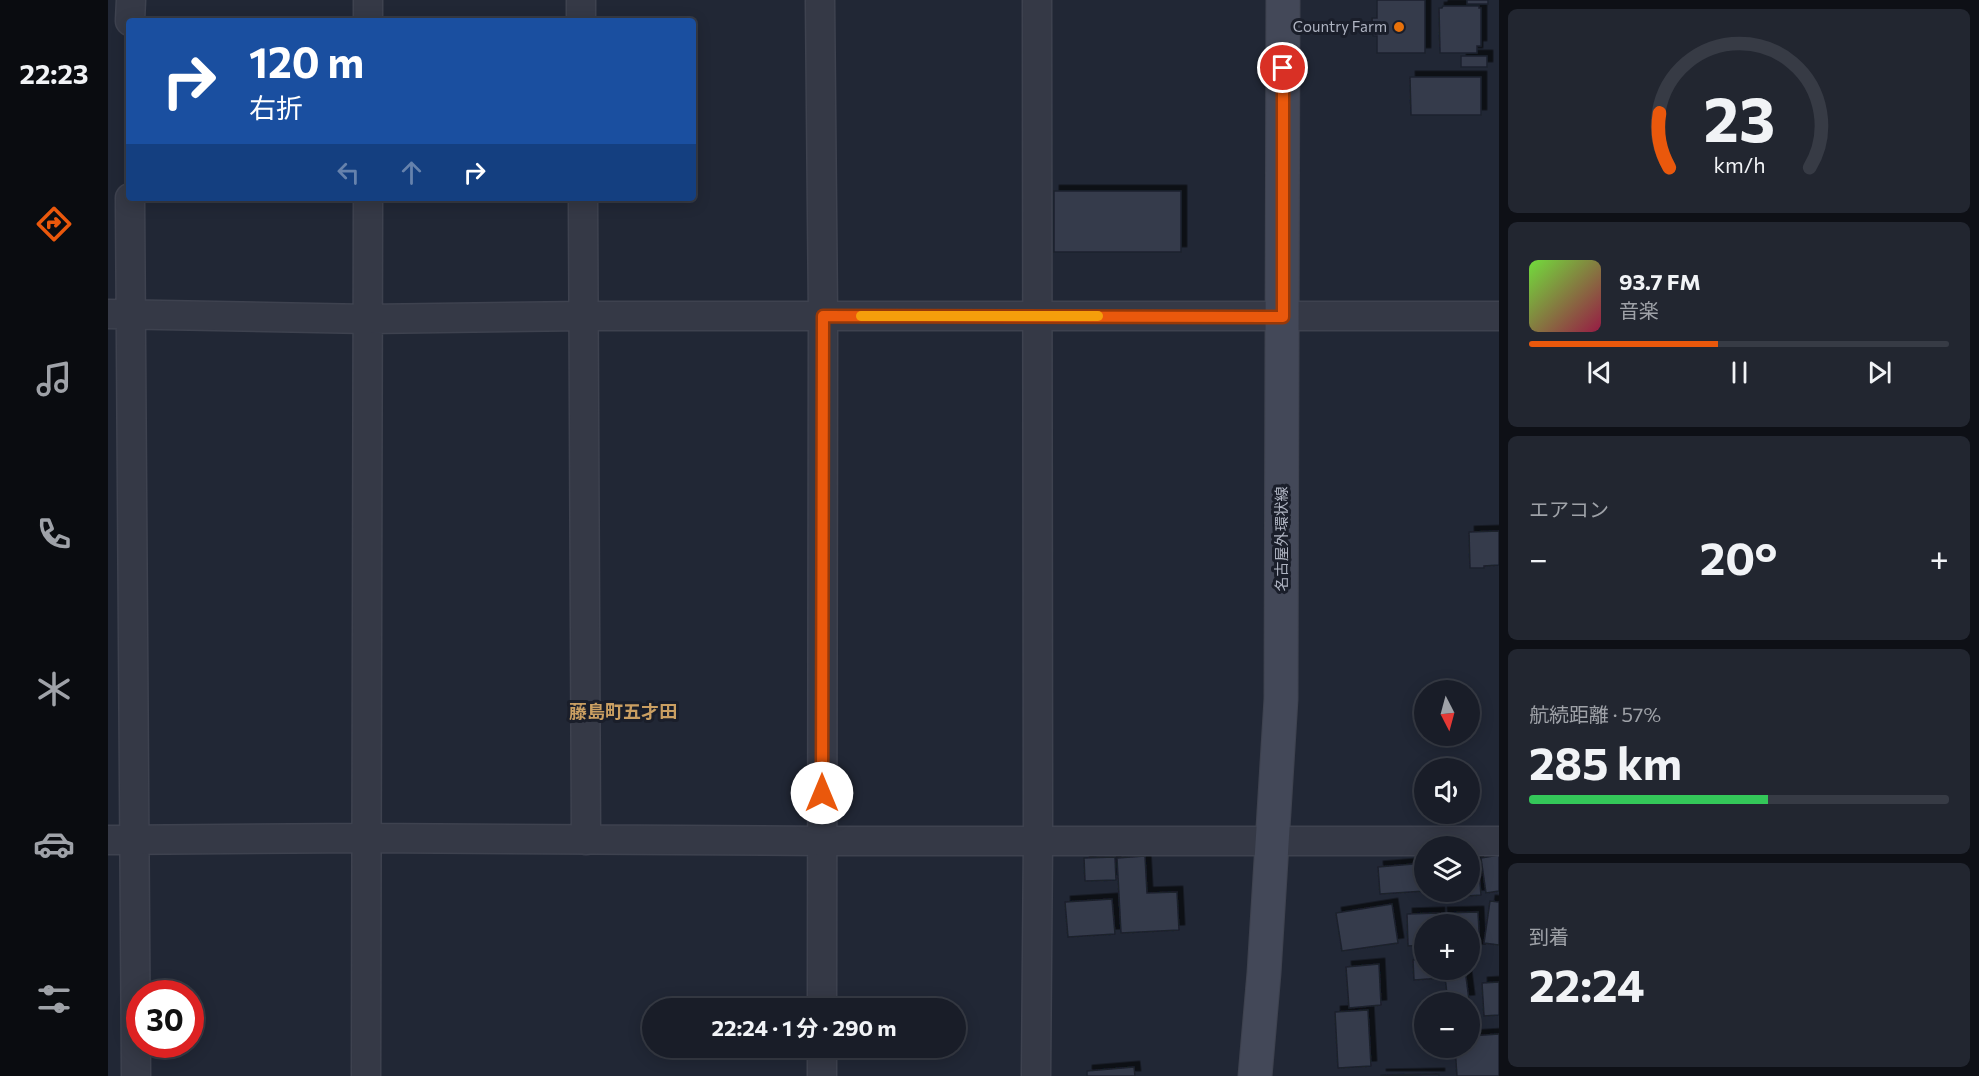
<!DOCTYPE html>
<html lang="ja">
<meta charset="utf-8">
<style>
:root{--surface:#191d28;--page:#222630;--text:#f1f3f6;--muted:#9fa2a8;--line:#373b45;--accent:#ea580c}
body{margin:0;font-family:Commissioner,"Noto Sans JP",sans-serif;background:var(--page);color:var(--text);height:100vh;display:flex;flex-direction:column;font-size:22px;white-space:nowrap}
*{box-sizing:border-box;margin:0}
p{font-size:20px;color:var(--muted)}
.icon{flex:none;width:33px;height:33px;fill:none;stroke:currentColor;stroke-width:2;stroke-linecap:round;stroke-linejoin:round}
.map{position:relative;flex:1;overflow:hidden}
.drawer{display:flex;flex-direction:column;gap:9px;padding:9px;background:#0e1016;width:480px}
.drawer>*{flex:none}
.guide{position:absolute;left:18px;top:18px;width:570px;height:183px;border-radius:6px;box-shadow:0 3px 15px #0003,0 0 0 2px var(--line);background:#1a4fa0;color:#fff;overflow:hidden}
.needle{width:39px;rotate:174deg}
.fabs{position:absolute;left:1306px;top:680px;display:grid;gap:12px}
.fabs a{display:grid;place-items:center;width:66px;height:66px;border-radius:50%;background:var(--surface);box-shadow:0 3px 15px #0003,0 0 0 2px var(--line);font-size:30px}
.speed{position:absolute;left:18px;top:980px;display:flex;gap:12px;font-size:30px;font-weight:700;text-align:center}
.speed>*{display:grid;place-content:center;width:78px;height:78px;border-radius:50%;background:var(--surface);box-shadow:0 3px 15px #0003,0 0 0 2px var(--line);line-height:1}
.speed .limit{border:9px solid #d22;background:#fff;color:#111}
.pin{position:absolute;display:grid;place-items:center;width:51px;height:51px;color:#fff;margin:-26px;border:3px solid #fff;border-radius:50%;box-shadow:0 2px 6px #0007}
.me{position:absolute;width:66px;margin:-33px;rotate:0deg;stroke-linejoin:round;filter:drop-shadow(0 0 4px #0008)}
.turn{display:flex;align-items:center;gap:21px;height:126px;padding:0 24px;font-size:27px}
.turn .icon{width:78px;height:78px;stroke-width:2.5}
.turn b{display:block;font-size:42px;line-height:51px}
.lanes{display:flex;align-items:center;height:57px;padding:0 24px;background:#0003;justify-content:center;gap:30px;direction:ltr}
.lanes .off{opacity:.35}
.big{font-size:45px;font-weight:700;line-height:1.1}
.drawer .widget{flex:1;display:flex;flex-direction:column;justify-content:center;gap:9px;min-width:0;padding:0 21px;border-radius:9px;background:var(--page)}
.drawer .dial{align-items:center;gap:0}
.dial svg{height:156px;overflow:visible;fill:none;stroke:var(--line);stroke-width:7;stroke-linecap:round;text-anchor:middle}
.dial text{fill:var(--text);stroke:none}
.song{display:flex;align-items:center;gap:18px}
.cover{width:72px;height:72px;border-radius:9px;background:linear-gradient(135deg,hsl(100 70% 55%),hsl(340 70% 35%))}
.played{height:6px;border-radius:3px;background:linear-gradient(90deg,var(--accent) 45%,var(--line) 45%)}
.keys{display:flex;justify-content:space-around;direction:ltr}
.heat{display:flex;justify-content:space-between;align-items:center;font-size:33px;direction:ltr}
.charge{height:9px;border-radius:4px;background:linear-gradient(90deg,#34c759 57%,var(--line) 0)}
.trip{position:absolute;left:534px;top:998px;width:324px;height:60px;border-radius:30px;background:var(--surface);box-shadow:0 3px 15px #0003,0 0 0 2px var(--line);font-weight:700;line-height:60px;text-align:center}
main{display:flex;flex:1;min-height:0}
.tabs{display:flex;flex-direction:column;width:108px;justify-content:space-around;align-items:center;background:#0a0c10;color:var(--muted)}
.tabs .icon{width:42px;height:42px}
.tabs .on{color:var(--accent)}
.tabs b{font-size:27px;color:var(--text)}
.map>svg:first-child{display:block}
.building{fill:#343a4c;stroke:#1c202c;stroke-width:1.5;filter:url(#shadow)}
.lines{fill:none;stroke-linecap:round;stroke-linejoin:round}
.street-casing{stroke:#3e424f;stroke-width:31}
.secondary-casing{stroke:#3e424f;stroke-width:35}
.street{stroke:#353946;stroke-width:28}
.secondary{stroke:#434858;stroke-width:33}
.route-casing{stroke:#983908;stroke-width:15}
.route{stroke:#ea580c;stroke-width:10}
.slow{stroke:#f59e0b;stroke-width:10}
.food-dot{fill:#e8710a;stroke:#1a1e2a;stroke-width:2}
.labels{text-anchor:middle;stroke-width:6;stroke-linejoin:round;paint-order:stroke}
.poi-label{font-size:15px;fill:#afb4c2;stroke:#1a1e2a;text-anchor:end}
.street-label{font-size:15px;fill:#afb4c2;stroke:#1a1e2a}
.quarter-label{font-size:18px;font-weight:bold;fill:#ca9f62;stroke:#1a1e2a}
</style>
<main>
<nav class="tabs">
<b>22:23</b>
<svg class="icon on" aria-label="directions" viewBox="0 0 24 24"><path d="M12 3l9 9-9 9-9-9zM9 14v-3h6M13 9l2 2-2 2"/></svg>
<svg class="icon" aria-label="music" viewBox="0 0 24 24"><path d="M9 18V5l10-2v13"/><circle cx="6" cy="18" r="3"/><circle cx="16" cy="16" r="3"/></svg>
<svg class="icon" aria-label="phone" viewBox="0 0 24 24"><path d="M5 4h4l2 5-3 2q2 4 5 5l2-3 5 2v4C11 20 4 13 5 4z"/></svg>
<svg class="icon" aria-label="climate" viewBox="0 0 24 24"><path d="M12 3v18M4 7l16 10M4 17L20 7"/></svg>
<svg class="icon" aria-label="car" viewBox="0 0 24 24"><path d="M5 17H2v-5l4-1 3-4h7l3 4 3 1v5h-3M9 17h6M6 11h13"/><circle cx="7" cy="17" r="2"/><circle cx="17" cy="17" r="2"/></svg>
<svg class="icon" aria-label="filters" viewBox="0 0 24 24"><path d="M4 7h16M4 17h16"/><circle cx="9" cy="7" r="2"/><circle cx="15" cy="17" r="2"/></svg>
</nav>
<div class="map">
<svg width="1391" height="1076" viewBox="0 0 1391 1076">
<defs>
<filter id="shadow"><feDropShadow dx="5.5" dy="-5.5" stdDeviation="0" flood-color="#0009"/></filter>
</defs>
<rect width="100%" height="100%" fill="#212735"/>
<path class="building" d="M1269 0H1317V53H1269V36H1265L1264 18H1269Z
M1359 0H1380V4H1359Z
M1335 6H1371V8H1373V46H1369V53H1332L1331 8H1334Z
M1353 56H1379V67H1353Z
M1302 77H1373V115H1303Z
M946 191H1073V252H946Z
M1391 531V565L1376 566V568H1362L1361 532Z
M1391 855V891L1378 893 1373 858Z
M1037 856 1039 893 1069 892 1071 930 1013 933 1009 858Z
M1007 857 1008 880 977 881 976 858Z
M1370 859 1373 895 1344 897V891H1362V860Z
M1317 863V891L1272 894 1270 867Z
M1004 899 1007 934 960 937 957 902Z
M1382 901 1391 902V945L1376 943Z
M1284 904 1290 943 1234 951 1228 913Z
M1370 912 1372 949 1362 950V924H1335L1334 913Z
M1331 913V924H1317V945L1300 946 1299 914Z
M1317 959V969H1334V978L1306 980 1305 960Z
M1271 964 1273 1005 1241 1008 1238 967Z
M1336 969H1357L1361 1000 1340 1002Z
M1391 982V1015L1376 1016 1374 983Z
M1260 1010 1263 1066 1230 1068 1227 1012Z
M1391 1034V1076H1349L1347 1047H1362V1036Z
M1026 1067 1027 1076H979V1071Z
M1331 1074V1076H1273V1075Z"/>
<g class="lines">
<defs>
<path id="street" d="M473 0V21
M712 0 715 316 714 1008
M22 21 23 0
M260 21V0
M22 198 28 1076
M475 198 478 840
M0 314 260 319 476 316H1391
M0 840 258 838 714 841H1391
M258 1076 260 198
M714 1076V1047
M928 1076 930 840 929 0"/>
<path id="secondary" d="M1147 1076 1156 973 1173 699 1175 0"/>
</defs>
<use href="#street" class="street-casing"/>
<use href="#secondary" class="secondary-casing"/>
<use href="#street" class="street"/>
<use href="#secondary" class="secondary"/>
</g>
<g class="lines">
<defs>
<path id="route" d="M714 793 715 316 1175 317V68"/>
</defs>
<use href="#route" class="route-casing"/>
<use href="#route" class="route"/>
<path class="slow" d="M753 316H990"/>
</g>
<circle class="food-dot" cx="1291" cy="27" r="6"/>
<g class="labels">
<g class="poi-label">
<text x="1279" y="32">Country Farm</text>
</g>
<g class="street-label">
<text transform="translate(1174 539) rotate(-90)" y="5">名古屋外環状線</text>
</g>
<g class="quarter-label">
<text x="515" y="718">藤島町五才田</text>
</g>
</g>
</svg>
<div class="fabs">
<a><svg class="needle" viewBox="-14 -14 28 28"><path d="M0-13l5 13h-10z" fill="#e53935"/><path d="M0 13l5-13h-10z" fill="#9fa2a8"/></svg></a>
<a><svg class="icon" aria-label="sound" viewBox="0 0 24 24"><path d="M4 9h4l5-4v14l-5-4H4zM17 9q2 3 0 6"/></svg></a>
<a><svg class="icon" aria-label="layers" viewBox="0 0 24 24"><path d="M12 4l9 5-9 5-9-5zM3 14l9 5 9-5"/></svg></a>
<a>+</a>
<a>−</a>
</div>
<div class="speed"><div class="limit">30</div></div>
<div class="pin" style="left:1175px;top:68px;background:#d93025"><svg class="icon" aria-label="arrive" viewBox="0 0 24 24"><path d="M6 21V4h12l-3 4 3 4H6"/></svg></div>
<svg class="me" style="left:714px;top:793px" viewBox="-20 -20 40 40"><circle r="19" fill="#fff"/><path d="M0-13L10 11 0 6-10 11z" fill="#ea580c"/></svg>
<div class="trip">22:24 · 1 分 · 290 m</div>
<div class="guide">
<div class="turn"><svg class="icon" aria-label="right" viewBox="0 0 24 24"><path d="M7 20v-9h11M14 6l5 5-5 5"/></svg><div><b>120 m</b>右折</div></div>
<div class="lanes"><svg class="icon off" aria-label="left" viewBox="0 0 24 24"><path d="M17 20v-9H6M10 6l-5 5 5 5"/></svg><svg class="icon off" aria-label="ahead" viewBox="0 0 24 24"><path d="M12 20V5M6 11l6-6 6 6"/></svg><svg class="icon" aria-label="right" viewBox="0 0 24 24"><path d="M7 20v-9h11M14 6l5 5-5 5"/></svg></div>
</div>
</div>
<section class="drawer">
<div class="widget dial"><svg viewBox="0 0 100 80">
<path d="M14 69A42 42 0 1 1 86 69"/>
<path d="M14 69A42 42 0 0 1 9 41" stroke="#ea580c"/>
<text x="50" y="56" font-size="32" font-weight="700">23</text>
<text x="50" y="72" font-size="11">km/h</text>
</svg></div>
<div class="widget">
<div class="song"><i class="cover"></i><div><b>93.7 FM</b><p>音楽</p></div></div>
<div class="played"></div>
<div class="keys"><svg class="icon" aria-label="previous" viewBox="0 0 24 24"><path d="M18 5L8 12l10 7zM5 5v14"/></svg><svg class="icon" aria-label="pause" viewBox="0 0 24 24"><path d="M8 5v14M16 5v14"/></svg><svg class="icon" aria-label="next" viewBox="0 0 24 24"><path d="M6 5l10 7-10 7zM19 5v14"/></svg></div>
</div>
<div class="widget"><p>エアコン</p>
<div class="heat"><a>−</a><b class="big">20°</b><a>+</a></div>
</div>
<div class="widget"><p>航続距離 · 57%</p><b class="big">285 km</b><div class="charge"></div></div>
<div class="widget"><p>到着</p><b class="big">22:24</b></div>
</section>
</main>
